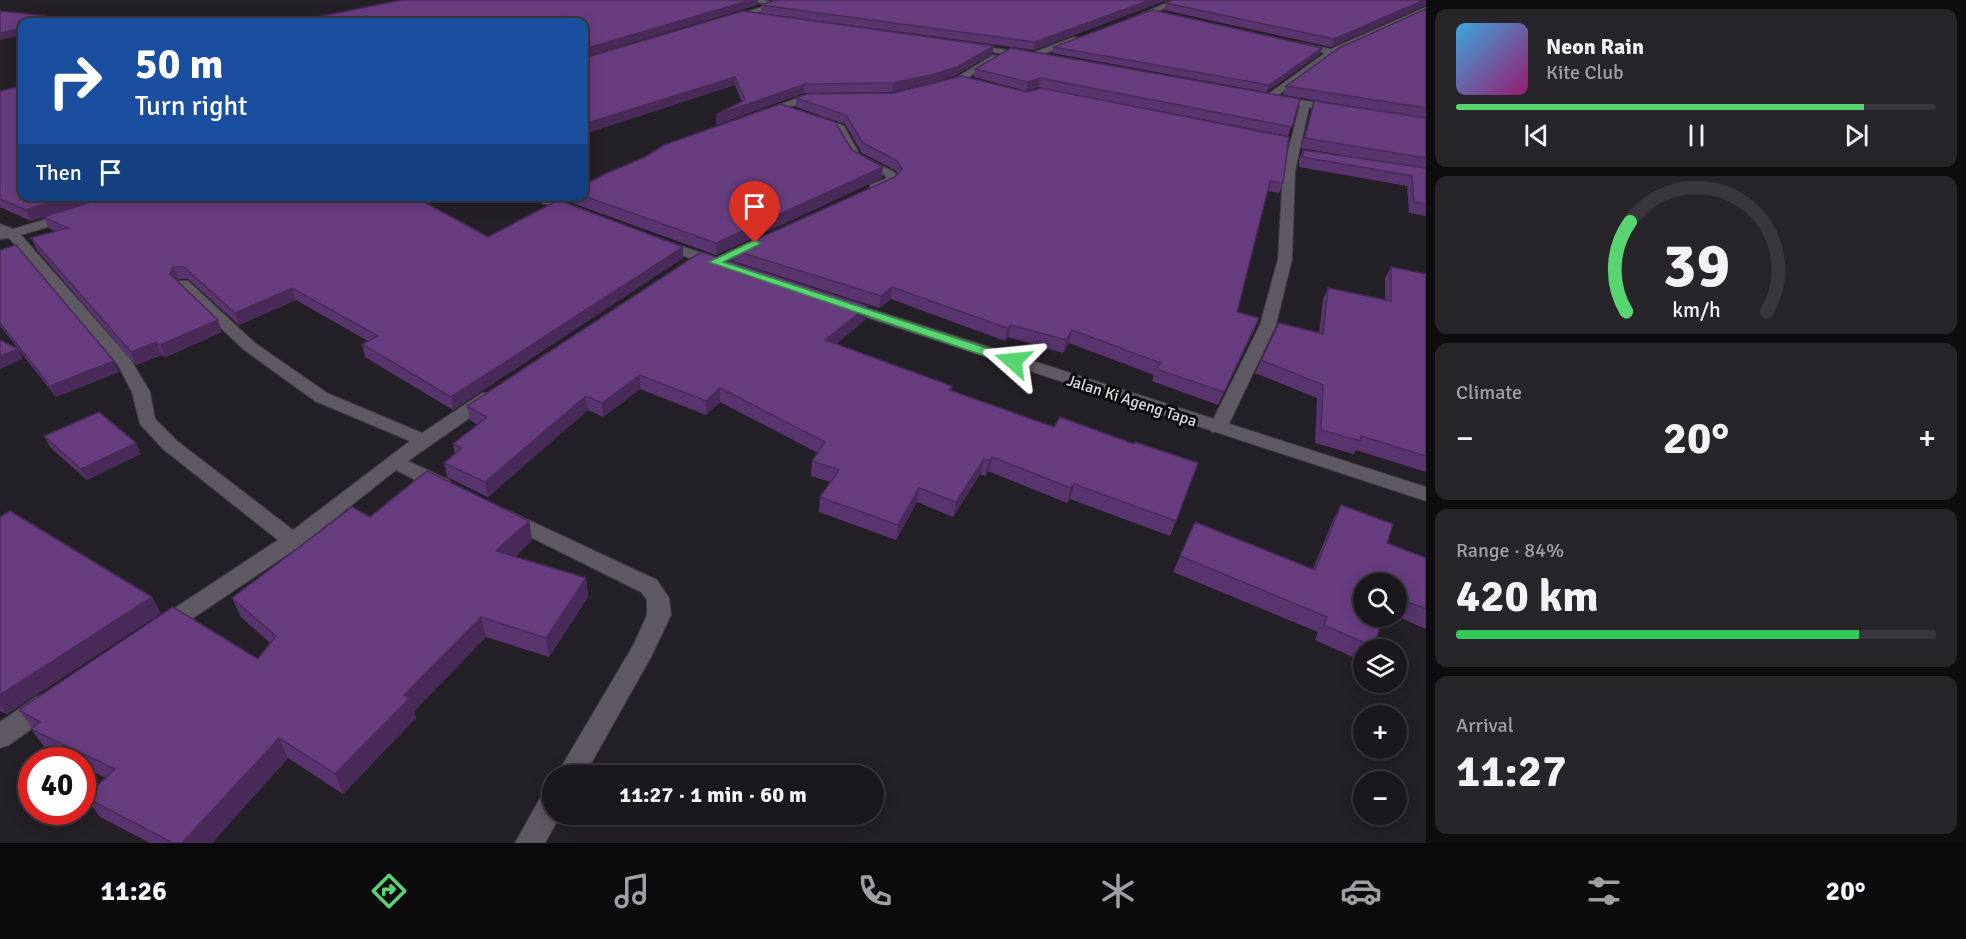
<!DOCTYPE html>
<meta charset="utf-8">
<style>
:root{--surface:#1b181d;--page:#28252a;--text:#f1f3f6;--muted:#a0a0a4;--line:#39373b;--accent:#58d570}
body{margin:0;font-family:Signika,sans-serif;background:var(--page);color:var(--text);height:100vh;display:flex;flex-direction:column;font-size:22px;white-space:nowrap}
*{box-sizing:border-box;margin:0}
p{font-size:20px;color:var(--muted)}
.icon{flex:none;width:33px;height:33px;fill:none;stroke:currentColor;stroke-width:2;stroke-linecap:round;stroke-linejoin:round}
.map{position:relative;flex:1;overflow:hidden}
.side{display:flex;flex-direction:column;gap:9px;padding:9px;background:#0f0d10;width:540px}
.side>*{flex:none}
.guide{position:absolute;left:18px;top:18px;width:570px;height:183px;border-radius:12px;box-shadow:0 3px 15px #0003,0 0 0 2px var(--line);background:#1a4fa0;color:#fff;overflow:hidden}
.tools{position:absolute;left:1353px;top:573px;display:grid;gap:12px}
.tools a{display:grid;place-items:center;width:54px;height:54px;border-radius:50%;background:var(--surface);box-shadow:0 3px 15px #0003,0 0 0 2px var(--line);font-size:30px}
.speed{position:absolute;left:18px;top:747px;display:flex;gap:12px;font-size:30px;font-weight:700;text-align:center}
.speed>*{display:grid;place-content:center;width:78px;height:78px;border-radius:50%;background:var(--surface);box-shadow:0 3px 15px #0003,0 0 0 2px var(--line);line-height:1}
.speed .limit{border:9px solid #d22;background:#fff;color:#111}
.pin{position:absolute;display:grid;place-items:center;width:51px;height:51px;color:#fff;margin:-62px -26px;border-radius:50% 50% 50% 0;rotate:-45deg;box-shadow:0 0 6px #0007}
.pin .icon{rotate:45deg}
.me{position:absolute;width:66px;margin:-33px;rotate:288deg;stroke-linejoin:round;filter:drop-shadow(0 0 4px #0008)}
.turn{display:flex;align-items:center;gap:21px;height:126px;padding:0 18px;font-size:27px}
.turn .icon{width:78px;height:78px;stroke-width:2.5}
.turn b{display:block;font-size:42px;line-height:51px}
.then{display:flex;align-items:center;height:57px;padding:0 18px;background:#0003;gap:12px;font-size:22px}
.big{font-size:45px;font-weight:700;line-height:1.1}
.side .tile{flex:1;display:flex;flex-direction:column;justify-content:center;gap:9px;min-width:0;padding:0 21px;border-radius:12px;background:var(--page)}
.side .dial{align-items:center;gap:0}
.dial svg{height:156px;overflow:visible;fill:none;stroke:var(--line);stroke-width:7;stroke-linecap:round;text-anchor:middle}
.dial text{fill:var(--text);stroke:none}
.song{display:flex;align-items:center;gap:18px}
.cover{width:72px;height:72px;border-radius:9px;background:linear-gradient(135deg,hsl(200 70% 55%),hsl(320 70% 35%))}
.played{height:6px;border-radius:3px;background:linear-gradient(90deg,var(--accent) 85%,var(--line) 85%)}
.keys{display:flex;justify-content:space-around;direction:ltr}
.heat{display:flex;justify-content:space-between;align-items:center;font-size:33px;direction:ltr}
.charge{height:9px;border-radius:4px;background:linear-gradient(90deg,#34c759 84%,var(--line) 0)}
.trip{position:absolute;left:542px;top:765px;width:342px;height:60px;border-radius:30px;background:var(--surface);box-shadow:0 3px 15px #0003,0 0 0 2px var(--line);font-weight:700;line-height:60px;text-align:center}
.menu{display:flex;height:96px;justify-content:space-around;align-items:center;background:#0b0a0c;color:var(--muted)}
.menu .icon{width:42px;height:42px}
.menu .current{color:var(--accent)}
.menu b{font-size:27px;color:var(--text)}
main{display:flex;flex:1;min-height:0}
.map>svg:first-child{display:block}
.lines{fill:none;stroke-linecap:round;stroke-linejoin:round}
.street-casing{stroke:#3f3b41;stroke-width:2}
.secondary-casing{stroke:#3f3b41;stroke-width:2}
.street{fill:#5e5962;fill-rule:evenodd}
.secondary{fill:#5e5962;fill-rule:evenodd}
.wall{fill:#59346e}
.shaded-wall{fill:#492b5a}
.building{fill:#683d80;stroke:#492b5a;stroke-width:1.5}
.route{fill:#58d570;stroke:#398a49;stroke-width:1.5}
.labels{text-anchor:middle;stroke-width:6;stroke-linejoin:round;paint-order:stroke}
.street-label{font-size:16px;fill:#dcdade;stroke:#0c0a0d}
</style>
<main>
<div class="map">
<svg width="1426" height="843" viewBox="0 0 1426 843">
<rect width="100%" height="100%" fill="#242027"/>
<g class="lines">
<defs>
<path id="street" d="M747 0H764L779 4 775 6Z
M1173 0H1183L1134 22 1127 20Z
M1426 7V12L1335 54 1277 96 1337 106 1342 109 1337 112 1309 107 1295 171 1292 259 1276 325 1227 428 1224 432H1212L1209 428 1260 325 1278 259 1283 171 1300 105 1264 97 1325 53 1295 46V42L1331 49Z
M1074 37 1081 39 1034 58 971 49 967 47 971 45 1032 53Z
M993 55 1000 57 963 81 943 87 938 84 957 77Z
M818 93 823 96 821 98 807 101 761 117 756 114 802 96Z
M814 117H822L844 126 860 155 894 172 899 178 897 180 878 191H870V185L885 179 886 176 852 159 836 130 814 121Z
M548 196H567L551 204H543L541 201Z
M70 212 76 216 74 219 21 235 131 360 150 392 155 419 177 441 293 530 410 441 315 401 243 349 178 287 176 284 178 281H188L255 343 327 393 422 433 482 393H494L497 397 494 401 408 461 449 480 452 485 449 490 442 491 435 490 396 470 300 546 171 633 163 636 155 633 151 627 155 621 278 540 163 449 140 424 132 392 118 365 9 238 0 239V224L13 229Z
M756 239 761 240 763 243 761 246 719 265 714 266 707 262Z
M507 510 657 580 669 598 671 615 652 655 584 776H556L634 644 647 615V600L641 592 500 522 497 517 500 512Z
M45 694 54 697 58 705 54 713 9 745 0 748V722L36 697Z
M552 791V814H561L545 843H515L542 795Z"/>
<path id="secondary" d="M783 0H794L732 21 725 19Z
M528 196H546L579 211 573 215 569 214Z
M661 239 722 260 724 263 717 267 712 266 656 246 654 243 656 240Z
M846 301 1426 487V501L841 309 838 306Z"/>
</defs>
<use href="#street" class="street-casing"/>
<use href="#secondary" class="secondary-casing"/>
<use href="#street" class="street"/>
<use href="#secondary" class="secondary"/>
</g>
<path class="wall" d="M776 0H1167L1034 50 761 13V5Z
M1426 0V5L1331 47 1164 10 1166 3Z
M1426 9V216L1409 213 1407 186 1299 167V160L1303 150 1365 159 1301 148 1311 111 1314 101 1425 118 1283 95 1286 86Z
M994 46 992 54 956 75 892 92 804 93 716 125V115L742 102 735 85 584 134V58Z
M1054 47 1322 48 1320 54 1266 92 1052 53Z
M975 69 1300 99 1288 136 1038 87 1026 91 974 77Z
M0 91 22 196 488 237 683 258 453 410 365 357 362 344 368 341 296 300 239 325 188 279H178L177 281 222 332 166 357 162 355 136 365 37 250 31 238 55 231 49 228 43 217 68 210 31 221 0 207Z
M796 98 1283 183 1279 193 1268 191 1237 312 1259 318 1218 405 1152 381 1154 375 1069 343 1063 353 1008 337 1005 341 891 299 879 308 733 261V250L895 177 898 174 895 170 862 153 845 124 796 107Z
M852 150 882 178 716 255 572 203V196H584Z
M0 250 119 372 56 397 0 326Z
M1391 267 1426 274V472L1356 450 1354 454 1315 443 1317 398 1255 373 1261 360 1319 333 1323 299 1328 288 1385 300V278Z
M868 306 866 319 836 344 952 386 951 391 1176 521 1170 536 1070 499 1067 503 988 471 985 476 980 474 953 517 917 502 896 540 819 512 820 497 830 482 811 476 812 461 818 453 720 402 706 415 640 389 603 417 588 410 488 497 447 477 444 463 455 454 453 444 478 425 470 420 467 406Z
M44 436 141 454 87 480 50 447Z
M1341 505 1387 543 1426 558V629L1396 616V584H1364L1374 647 1373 650H1364V662L1315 640 1318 632 1173 572 1180 556 1313 569 1333 520Z
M0 517 161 613 7 714 0 711Z
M370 517 529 521 532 540 515 557 586 578 588 597 549 657 486 637 414 711 416 718 343 794 288 758 212 843H150L100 817 85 797 106 778 82 766V760H70L46 749 31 729 32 728 19 710 258 659 270 643 241 617 232 598Z"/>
<path class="shaded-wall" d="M751 0H758V5L584 57V49Z
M1150 0H1167L1034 50 1035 42Z
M1424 0H1426V5L1331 47 1334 39Z
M22 28V35L0 40V33Z
M994 46 992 54 956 75 929 84 892 92 893 83Z
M1322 48 1320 54 1266 92 1269 85Z
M735 77V85L584 134V124Z
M1040 78 1038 87 1026 91 1028 82Z
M805 84 804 93 716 125V115Z
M883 167 882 178 716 255V243Z
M72 196H111L31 221 26 210Z
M683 247V258L453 410 451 397Z
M173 267 178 279 174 285 170 274Z
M892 287 891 299 879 308 881 296Z
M292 288 296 300 239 325 235 313Z
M868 306 866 319 824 354 825 340Z
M1259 318 1254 330 1218 405 1224 392Z
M218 320 222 332 166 357 160 345Z
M1011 325 1008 337 1005 341 1007 328Z
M1072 330 1069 343 1063 353 1066 340Z
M156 342 162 355 136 365 131 352Z
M18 349 23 359 0 369V356Z
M114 361 119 372 56 397 50 386Z
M640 375V389L603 417 602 403Z
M720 388V402L706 415V401Z
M586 396 588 410 488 497 485 482Z
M136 443 141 454 87 480 81 469Z
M992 457 988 471 985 476 989 461Z
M984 459 980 474 953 517 956 502Z
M1074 484 1070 499 1067 503 1071 488Z
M919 488 917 502 896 540 898 525Z
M529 521 532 540 500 571 496 551Z
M586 578 588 597 549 657 546 638Z
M152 597 161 613 7 714 0 706V695Z
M481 617 486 637 414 711 416 718 343 794 335 774 404 695Z
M279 738 288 758 212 843H182Z"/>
<path class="building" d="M402 0H751L584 49V22H292Z
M776 0H1150L1035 42 761 5Z
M1173 0H1424L1334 39 1166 3Z
M1426 9V108L1286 86 1339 48Z
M1152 10 1322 48 1269 85 1054 47Z
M0 11 45 16V22H22V28L0 33Z
M743 11 994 46 957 67 931 75 893 83 805 84 716 115 745 100 735 77 584 124V58Z
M1011 48 1300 99 1292 127 1040 78 1028 82 975 69Z
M961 76 1027 92 1041 88 1289 137 1283 183 1270 181 1237 312 1259 318 1224 392 1156 369 1161 363 1072 330 1066 340 1011 325 1007 328 892 287 881 296 733 250 895 177 902 169 896 160 863 143 846 115 796 98 807 94 894 93Z
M22 86V196H72L26 210 0 199V91Z
M1314 101 1426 118V158L1305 138Z
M780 104 835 122 852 150 883 167 716 243 584 196V185L607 173 645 157 664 145Z
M1303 150 1426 168V204L1414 202 1412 176 1303 157Z
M110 196H413L488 237 558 200 683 247 451 397 362 344 378 336 292 288 235 313 184 267H173L170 274 218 320 160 345 156 342 131 352 31 238 68 228 43 217Z
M16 245 114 361 50 386 0 323V250Z
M701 252 868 306 825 340 952 386 949 390 1054 427 1060 417 1134 444 1135 442 1198 463 1176 521 1074 484 1071 488 992 457 989 461 984 459 956 502 919 488 898 525 820 497 839 470 812 461 825 442 720 388 706 401 640 375 602 403 586 396 485 482 444 463 462 448 453 444 487 417 467 406Z
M1391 267 1426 274V456L1361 436V441L1321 430 1323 385 1261 360 1279 323 1323 334 1328 288 1391 301Z
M0 340 18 349 0 356Z
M99 412 136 443 81 469 44 436Z
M427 471 529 521 496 551 586 578 546 638 481 617 404 695 410 698 335 774 279 738 182 843H173L85 797 115 769 31 729 40 722 19 710 173 607 258 659 276 636 232 598 352 507 370 517Z
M1341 505 1393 524 1387 543 1426 558V609L1396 597V584H1364V616H1383L1374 647 1324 625 1327 617 1180 556 1195 522 1315 570Z
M10 511 152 597 0 695V517Z"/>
<path class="route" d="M755 240 760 243 758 245 723 262 1017 358 1019 361 1013 365 1009 364 709 262Z"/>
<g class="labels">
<g class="street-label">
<text transform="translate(1132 400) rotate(18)" y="6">Jalan Ki Ageng Tapa</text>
</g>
</g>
</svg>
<div class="tools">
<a><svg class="icon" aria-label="search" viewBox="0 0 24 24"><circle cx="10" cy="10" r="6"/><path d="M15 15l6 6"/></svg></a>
<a><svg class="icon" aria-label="layers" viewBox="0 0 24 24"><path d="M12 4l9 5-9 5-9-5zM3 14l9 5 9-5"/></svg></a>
<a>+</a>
<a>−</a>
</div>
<div class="speed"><div class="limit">40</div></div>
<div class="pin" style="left:755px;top:243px;background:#d93025"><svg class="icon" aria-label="arrive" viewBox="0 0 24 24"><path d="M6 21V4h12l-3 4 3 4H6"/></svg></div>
<svg class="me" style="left:1013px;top:361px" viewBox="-20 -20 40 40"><path d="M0-17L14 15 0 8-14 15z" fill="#58d570" stroke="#fff" stroke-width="4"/></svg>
<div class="trip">11:27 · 1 min · 60 m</div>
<div class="guide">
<div class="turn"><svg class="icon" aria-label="right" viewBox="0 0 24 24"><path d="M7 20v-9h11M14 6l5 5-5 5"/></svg><div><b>50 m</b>Turn right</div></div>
<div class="then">Then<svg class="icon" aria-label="arrive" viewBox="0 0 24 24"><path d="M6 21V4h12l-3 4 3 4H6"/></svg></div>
</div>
</div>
<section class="side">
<div class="tile">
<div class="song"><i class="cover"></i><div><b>Neon Rain</b><p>Kite Club</p></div></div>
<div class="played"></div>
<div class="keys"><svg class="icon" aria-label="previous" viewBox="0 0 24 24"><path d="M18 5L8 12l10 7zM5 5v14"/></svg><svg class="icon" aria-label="pause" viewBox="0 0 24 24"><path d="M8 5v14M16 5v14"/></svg><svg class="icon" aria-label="next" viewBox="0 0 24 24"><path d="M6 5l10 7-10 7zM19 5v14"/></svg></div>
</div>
<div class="tile dial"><svg viewBox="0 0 100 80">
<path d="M14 69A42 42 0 1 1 86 69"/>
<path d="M14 69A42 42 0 0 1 16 23" stroke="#58d570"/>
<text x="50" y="56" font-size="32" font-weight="700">39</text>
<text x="50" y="72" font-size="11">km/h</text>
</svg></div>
<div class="tile"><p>Climate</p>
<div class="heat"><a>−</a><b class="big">20°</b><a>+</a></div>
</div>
<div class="tile"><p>Range · 84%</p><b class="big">420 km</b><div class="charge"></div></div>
<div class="tile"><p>Arrival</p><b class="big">11:27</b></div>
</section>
</main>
<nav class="menu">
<b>11:26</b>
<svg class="icon current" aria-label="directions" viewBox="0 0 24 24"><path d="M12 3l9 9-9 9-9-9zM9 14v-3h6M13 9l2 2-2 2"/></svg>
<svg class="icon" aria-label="music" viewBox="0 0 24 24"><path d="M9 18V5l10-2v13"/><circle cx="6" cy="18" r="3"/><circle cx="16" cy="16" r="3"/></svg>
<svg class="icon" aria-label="phone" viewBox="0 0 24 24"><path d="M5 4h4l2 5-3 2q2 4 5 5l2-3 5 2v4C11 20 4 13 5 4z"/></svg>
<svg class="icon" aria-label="climate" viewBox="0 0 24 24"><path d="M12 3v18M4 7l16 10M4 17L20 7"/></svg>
<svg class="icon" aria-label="car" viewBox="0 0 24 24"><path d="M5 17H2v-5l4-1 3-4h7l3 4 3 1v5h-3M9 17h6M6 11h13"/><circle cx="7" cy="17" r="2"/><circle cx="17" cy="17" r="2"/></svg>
<svg class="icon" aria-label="filters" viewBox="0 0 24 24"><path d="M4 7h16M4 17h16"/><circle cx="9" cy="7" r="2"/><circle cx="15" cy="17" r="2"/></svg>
<b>20°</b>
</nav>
